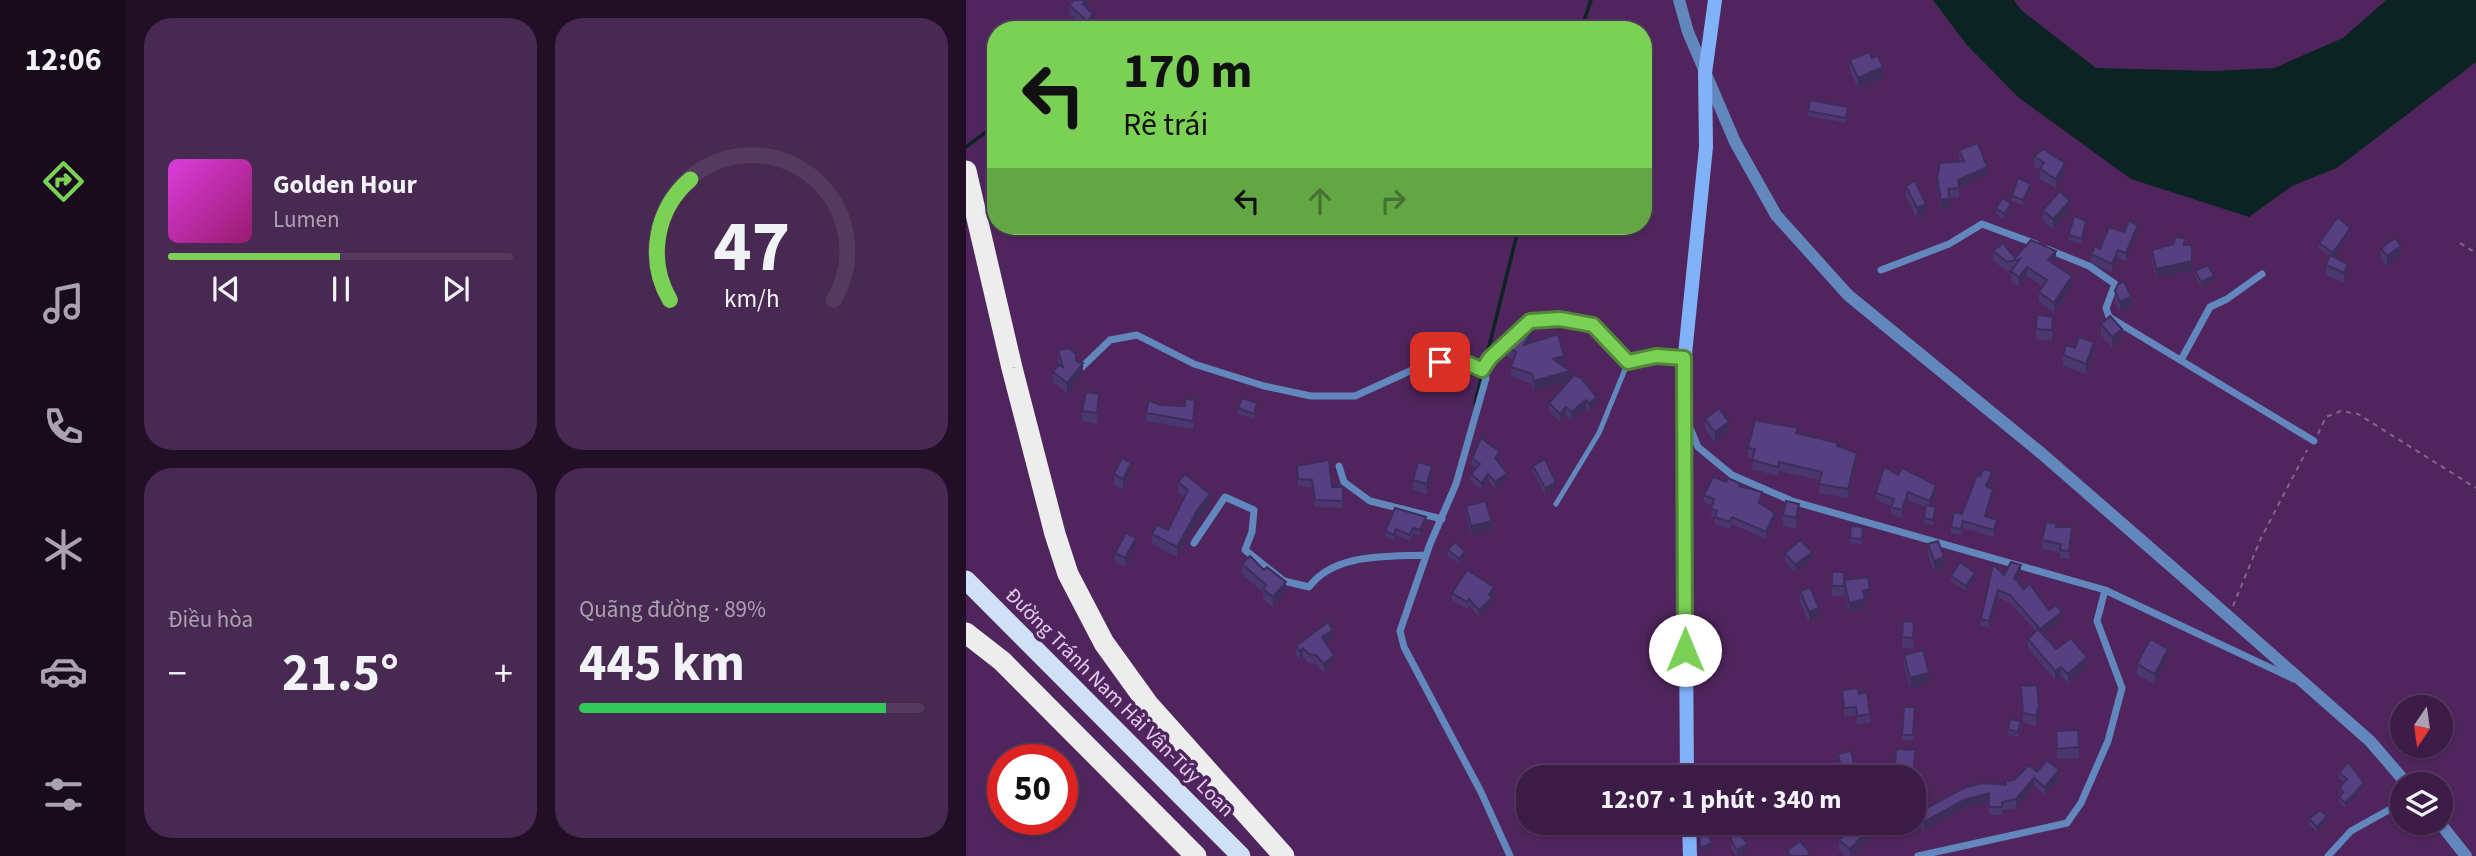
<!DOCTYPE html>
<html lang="vi">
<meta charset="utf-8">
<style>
:root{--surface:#3c1c46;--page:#472951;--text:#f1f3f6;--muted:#aca1b3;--line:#553a5f;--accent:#7bd156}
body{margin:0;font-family:"Source Sans 3",sans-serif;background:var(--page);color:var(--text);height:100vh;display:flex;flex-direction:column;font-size:26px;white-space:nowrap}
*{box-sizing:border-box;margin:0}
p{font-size:23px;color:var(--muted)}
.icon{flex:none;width:38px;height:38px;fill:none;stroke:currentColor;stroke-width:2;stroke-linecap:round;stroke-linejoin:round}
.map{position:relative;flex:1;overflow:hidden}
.side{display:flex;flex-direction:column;gap:18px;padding:18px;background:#210f26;width:840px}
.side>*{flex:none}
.guide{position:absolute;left:21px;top:21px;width:665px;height:214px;border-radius:28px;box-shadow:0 2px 5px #0004,0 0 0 2px var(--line);background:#7bd156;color:#111;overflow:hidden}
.needle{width:46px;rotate:193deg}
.tools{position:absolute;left:1424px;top:695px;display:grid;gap:14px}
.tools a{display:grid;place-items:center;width:63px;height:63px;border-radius:50%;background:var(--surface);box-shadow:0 2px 5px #0004,0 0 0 2px var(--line);font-size:35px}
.speed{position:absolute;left:21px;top:744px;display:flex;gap:14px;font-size:35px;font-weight:700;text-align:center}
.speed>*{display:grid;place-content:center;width:91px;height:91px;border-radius:50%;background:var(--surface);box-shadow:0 2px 5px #0004,0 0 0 2px var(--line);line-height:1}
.speed .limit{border:10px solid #d22;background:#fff;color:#111}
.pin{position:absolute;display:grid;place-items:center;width:60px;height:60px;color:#fff;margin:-30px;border-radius:14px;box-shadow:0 4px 10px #0006}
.me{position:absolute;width:77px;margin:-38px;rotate:0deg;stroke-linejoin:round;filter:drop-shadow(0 0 5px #0008)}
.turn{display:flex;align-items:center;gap:24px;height:147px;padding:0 21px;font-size:32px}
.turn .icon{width:91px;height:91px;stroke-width:2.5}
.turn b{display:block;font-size:49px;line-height:60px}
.lanes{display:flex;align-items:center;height:66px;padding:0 21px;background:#0003;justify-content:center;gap:35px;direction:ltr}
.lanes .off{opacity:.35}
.big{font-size:52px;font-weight:700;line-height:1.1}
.side .card{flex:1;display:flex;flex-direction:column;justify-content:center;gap:10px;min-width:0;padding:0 24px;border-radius:28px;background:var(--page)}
.side .dial{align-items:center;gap:0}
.dial svg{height:182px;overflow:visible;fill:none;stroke:var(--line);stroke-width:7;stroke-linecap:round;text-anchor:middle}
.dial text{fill:var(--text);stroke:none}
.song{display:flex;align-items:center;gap:21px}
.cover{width:84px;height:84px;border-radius:10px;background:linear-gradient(135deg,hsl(300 70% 55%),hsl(320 70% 35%))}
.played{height:7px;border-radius:4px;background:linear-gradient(90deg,var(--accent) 50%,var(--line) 50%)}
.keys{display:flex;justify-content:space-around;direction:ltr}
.heat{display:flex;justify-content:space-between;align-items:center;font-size:38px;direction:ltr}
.charge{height:10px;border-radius:5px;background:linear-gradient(90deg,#34c759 89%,var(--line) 0)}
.side .tiles{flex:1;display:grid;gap:18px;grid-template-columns:repeat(2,1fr)}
.trip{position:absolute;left:550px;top:765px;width:410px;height:70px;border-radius:28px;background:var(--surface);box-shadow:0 2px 5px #0004,0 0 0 2px var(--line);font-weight:700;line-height:70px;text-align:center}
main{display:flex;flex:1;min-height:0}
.dock{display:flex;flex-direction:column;width:126px;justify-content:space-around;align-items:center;background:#180b1c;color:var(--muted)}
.dock .icon{width:49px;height:49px}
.dock .active{color:var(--accent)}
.dock b{font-size:32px;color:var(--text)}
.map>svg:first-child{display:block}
.water{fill:#0b2323}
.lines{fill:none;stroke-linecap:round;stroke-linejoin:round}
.stream{stroke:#0b2323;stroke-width:3.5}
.path{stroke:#866292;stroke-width:2;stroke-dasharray:5 5;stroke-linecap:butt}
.service{stroke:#6187bd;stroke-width:5}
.minor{stroke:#6187bd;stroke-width:7}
.tertiary{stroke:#6187bd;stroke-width:12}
.secondary{stroke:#81b1f7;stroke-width:14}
.trunk{stroke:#d0e0f6;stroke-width:19}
.motorway{stroke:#ededed;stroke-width:21}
.wall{fill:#4a376f}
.shaded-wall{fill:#3c2d5a}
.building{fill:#564081;stroke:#3c2d5a;stroke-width:2}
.route-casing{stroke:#508838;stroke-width:18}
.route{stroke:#7bd156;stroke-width:12}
.labels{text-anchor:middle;stroke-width:7;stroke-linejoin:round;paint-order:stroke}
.street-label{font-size:21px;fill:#e3cbec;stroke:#50255e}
</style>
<main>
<nav class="dock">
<b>12:06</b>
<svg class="icon active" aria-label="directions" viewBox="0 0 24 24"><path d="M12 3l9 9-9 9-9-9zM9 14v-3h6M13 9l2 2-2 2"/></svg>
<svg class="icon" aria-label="music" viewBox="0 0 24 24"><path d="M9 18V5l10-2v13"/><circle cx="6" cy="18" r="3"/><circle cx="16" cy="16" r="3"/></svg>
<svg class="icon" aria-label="phone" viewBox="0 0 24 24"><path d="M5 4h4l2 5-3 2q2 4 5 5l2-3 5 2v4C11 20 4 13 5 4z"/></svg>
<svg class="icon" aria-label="climate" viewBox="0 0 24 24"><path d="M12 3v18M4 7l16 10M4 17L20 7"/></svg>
<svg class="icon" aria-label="car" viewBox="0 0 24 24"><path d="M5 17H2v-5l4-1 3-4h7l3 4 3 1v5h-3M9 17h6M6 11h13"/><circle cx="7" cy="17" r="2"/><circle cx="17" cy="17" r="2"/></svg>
<svg class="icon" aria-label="filters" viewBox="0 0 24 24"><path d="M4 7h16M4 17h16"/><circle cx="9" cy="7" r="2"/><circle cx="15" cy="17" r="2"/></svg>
</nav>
<section class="side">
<div class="tiles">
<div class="card">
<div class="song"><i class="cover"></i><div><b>Golden Hour</b><p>Lumen</p></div></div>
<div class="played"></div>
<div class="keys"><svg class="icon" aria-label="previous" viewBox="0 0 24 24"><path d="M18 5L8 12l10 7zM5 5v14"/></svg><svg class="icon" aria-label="pause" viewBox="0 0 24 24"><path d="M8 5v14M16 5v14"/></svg><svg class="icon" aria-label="next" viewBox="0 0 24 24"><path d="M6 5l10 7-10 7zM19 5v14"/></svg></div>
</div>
<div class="card dial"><svg viewBox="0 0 100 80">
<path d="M14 69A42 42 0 1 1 86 69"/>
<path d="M14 69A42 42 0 0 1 23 16" stroke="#7bd156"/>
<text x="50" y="56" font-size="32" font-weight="700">47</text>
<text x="50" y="72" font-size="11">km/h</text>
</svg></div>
<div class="card"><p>Điều hòa</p>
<div class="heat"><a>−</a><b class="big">21.5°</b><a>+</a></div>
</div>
<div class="card"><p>Quãng đường · 89%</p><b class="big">445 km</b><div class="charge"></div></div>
</div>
</section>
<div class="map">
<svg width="1510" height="856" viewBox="0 0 1510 856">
<rect width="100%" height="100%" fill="#50255e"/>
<path class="water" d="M967 0H1048L1055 10 1130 68 1248 71 1308 68 1377 38 1420 0H1510V62L1371 168 1326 186 1283 217 1165 179 1052 97 1000 44Z"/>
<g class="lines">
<path class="stream" d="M615 30 625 0
M0 147 24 129H30
M509 403 553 226"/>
<path class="path" d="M1494 243 1510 253
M1352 434 1360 417 1375 411 1392 414 1510 488
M1267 606 1295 538 1341 450"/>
<path class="service" d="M516 370 524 357 564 321 594 319 627 325 662 362 690 357 718 358
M590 504 633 433 662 362"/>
<path class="minor" d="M1081 249 1123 266 1149 284 1140 308 1143 317 1348 441
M915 270 983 244 1016 224 1070 244
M1215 360 1244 307 1261 299 1296 274
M115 368 144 340 171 335 228 364 298 386 345 396H389L455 366 493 359 516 370 520 378 490 484 464 544 434 631 438 647 515 792 544 856
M722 423 732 447 766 475 826 501 1139 590 1328 679
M373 466 378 482 404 501 476 519
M228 543 259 497 288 510 286 532 279 550 318 581 343 587C368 553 420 557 460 555
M952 856 1101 823 1115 803 1142 741 1156 688 1131 621 1139 590
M1362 856 1385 831 1437 802"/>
<path class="tertiary" d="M713 0 722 32 769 142 810 215 882 295 1075 453 1237 594 1404 741 1441 784
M1473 822 1500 856"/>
<path class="secondary" d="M718 358 721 777
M718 364 740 147 739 73 749 0
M723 822 724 856"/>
<path class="trunk" d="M0 580 275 856"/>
<path class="motorway" d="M0 171 46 368 89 534 102 574 138 643 182 704 318 856
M0 633 36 661 230 856"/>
</g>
<path class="wall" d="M123 0V6L121 8 127 22 121 29 103 14V5Z
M906 58 917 78 892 88 884 71V60Z
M842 111 882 112 880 123 842 116Z
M993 150 1021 175 993 188V197L984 198V207L975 209 971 186V178L995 162 993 158Z
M1068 156 1099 174 1090 189 1074 179V170L1068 167Z
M940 186 960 214 951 219 940 196Z
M1065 189 1057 205 1046 201V196Z
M1030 208 1045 209 1038 219 1030 214Z
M1077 210 1104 211 1087 230 1077 220Z
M1120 226 1116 244 1103 240V235Z
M1158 232 1172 233 1160 261 1152 258 1146 272 1125 263V254Z
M1384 233 1368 257 1382 274 1378 283 1360 275V265L1364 256 1353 248V243Z
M1219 245 1226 270 1190 278 1186 260V250Z
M1415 248 1435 257 1421 266 1415 259Z
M1027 251 1049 258 1090 260 1087 263 1106 285 1088 313 1073 301V292L1076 286 1061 276 1053 287 1045 281 1046 270 1041 271 1027 261Z
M1229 271 1248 281 1235 287 1229 276Z
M1149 291 1165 307 1154 312 1149 302Z
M1135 324 1156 339 1146 348 1135 335Z
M1087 327 1086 341 1070 339V329Z
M567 338 565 343 598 366H597L604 380 631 405 623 412 620 408 605 421 600 415 594 422 583 411V403L603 381 568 391 566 384 545 376V367L547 360 540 356V346Z
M1109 348 1128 353 1120 374 1097 366V355Z
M92 350 110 361 117 374 101 393 87 382V372L93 365 92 361Z
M133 404 131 424 116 421V411Z
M194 405 229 408 227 429 180 421V413Z
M272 408H291L288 419 272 414Z
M739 419 763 432 749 443 739 429Z
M832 433 872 446 891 462 882 498 853 493 854 480 813 471 812 476 786 469 787 458 782 457V448Z
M506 458 534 459 532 462 541 479 529 489 522 480 515 489 505 481V474L510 468 506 464Z
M331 466 366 487H377V508L349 507 346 487 332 486Z
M567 466 590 488 579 494 567 472Z
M165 473 157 489 148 485V474Z
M932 475 970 492 965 506 970 512 967 525 958 523 960 507 942 500 936 518 925 514V506L910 500V493Z
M466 476 461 494 447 490V480Z
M1026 479 1023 487 1027 495 1021 517 1031 527 1028 537 997 528 995 535 985 533V527Z
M212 482 244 505 232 520 211 557 186 544V534L202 530 218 498 212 492Z
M760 482 774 487 796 499 794 504 809 520 800 539 766 524 764 529 749 524V517L745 516 746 505 738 502V495Z
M500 506 526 529 505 534 500 514Z
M833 514 830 529 817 526V515Z
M460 522 454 536 447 533 444 541 430 535 428 540 419 537V531Z
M1091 527 1106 535 1103 559 1094 558V553L1076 549V540Z
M897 532 896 544 884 543V538Z
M962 544 978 568 968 571 962 554Z
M170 547 159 567 149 562V553Z
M482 550 499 556 493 564 482 556Z
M819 553 846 559 829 572 819 561Z
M276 564 320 591 307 607 297 599V592L276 574Z
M866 572H878V596H866Z
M1055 573 1051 581 1058 589 1096 620 1077 634 1090 649 1121 667 1102 683 1095 676 1089 680 1062 648V639L1070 631 1044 603 1032 597 1023 628 1015 626V619L1038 575Z
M985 576 1009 578 1000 591 985 581Z
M878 580 904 598 899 600V609L883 612 878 589Z
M834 591 853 618 843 622 834 602Z
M486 593 528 594 526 597V603L523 608 513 617 503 605 501 609 486 600Z
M948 632 947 649 936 648V637Z
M367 638 360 643 368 663 358 673 350 664 343 663 337 657 333 659 330 655V646Z
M938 655 963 683 944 688 938 665Z
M1202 659 1189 684 1171 675V664Z
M1055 686 1073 716 1070 726 1057 722Z
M876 690 904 714V723L891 724 890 715 878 717Z
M938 707H949L947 740 936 741Z
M1055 727 1052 737 1042 734V729Z
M1112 730 1113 758 1091 759 1090 731Z
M930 749 949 750 948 779H947V777H929Z
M872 754 891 777H875L872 765Z
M1071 772 1093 779 1079 795 1068 786 1050 808 1036 810V815H1023V802L998 808 958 831 953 820V812L1040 785V781L1048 780Z
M1373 773 1398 788 1379 808 1373 802V797L1375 795 1373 794V788L1378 782 1373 778Z
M1343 819 1361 822 1351 832 1343 824Z
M766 822 781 852 774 856H770L765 848Z
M807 822H839V828L811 836Z
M903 839 887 856H879L873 850V840Z"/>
<path class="shaded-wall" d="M120 0H123V6L117 12V4Z
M127 14V22L121 29V21Z
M917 67V78L892 88V78Z
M1099 163V174L1090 189V179Z
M1021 167V175L992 188V180Z
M1065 184V189L1057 205V200Z
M984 198V207L975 209V200Z
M1104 201V211L1087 230V219Z
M960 204V214L951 219V208Z
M1045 204V209L1038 219V214Z
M1172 225V233L1160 261V253Z
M1384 228V233L1367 259V253Z
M1435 246V257L1421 266V256Z
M1152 250V258L1146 272V264Z
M1090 251V260L1082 269V260Z
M1226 261V270L1190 278V269Z
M1382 264V274L1378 283V273Z
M1061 267V276L1053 287V277Z
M1106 276V285L1088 313V303Z
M1248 276V281L1235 287V282Z
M1165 297V307L1154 312V302Z
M567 329V338L558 354V345Z
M1156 329V339L1146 348V337Z
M1128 342V353L1120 374V364Z
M598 356V366L587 369V359Z
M117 363V374L101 393V383Z
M604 371V381L568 391V381Z
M133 394V404L131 424V413Z
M631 397V405L623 412V403Z
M620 400V408L605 421V412Z
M600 407V415L594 422V414Z
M763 422V432L749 443V432Z
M534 452V459L529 465V458Z
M891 453V462L882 498V489Z
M165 463V473L157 489V479Z
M466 466V476L461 494V484Z
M1026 472V479L1020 493V486Z
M541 473V479L529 489V482Z
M522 474V480L515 489V483Z
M590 483V488L579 494V488Z
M970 485V492L964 509V501Z
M1027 489V495L1019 523V516Z
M942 492V500L936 518V510Z
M244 494V505L232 520 211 557V547L232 509Z
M833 504V514L830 529V518Z
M809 513V520L800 539V532Z
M460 517V522L454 536V530Z
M1031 520V527L1028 537V530Z
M526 521V529L505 534V526Z
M170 538V547L159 567V558Z
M499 551V556L493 564V559Z
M846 552V559L829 572V565Z
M978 557V568L968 571V561Z
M1055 565V573L1048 585V578Z
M1009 573V578L1000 591V586Z
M320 582V591L307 607V597Z
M528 587V594L526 597V603L523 608 513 617V610Z
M904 589V598L899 600V609L883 612V603L897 591Z
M1032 590V597L1023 628V621Z
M853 608V618L843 622V612Z
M1096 612V620L1074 636V629Z
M367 630V638L356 645V637Z
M337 648V657L333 659V651Z
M1202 649V659L1189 684V674Z
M368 655V663L358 673V664Z
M1121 657V667L1102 683V674Z
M1095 667V676L1089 680V671Z
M963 673V683L944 688V678Z
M1073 706V716L1070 726V716Z
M1093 770V779L1079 795V787Z
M1068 778V786L1050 808V799Z
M1398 783V788L1379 808V803Z
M1023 793V802L998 808 958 831V822L998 800Z
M1361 816V822L1351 832V827Z
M821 822H839V828L811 836V825Z
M903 829V839L887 856H884V849Z
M746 843V849L734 853V848Z
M781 844V852L774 856H771V850Z"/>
<path class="building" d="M108 0H120L117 4 127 14 121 21 103 5Z
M903 52 906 58 912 56 917 67 892 78 884 60Z
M844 100 882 107 880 118 842 111Z
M1012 143 1021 167 992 180 993 188 982 189 984 198 975 200 971 178 974 163 998 161 993 150Z
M1077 149 1099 163 1090 179 1074 169 1078 163 1068 156Z
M1052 178 1065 184 1057 200 1046 196Z
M949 181 960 204 951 208 940 186Z
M1094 191 1104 201 1087 219 1077 210Z
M1037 198 1045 204 1038 214 1030 208Z
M1108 216 1120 221 1116 239 1103 235Z
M1372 217 1384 228 1367 253 1353 243Z
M1163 221 1172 225 1160 253 1152 250 1146 264 1125 254 1129 246 1134 249 1143 227 1158 232Z
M1209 237 1219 238 1218 245H1226V261L1190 269 1186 250 1208 244Z
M1429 238 1435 246 1421 256 1415 248Z
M1065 240 1090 251 1082 260 1106 276 1088 303 1073 292 1081 280 1061 267 1053 277 1045 271 1054 259 1041 262 1027 251 1037 243 1049 258Z
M1364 255 1382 264 1378 273 1360 265Z
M1242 265 1248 276 1235 282 1229 271Z
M1158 281 1165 297 1154 302 1149 291 1152 284Z
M1071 315 1087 317 1086 330 1070 329Z
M1144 316 1156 329 1146 337 1135 324Z
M558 324 567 329 558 345 592 334 598 356 587 359 604 371 568 381 566 374 545 367 550 352 540 346Z
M1113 337 1128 342 1120 364 1097 355 1100 345 1109 348Z
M103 348 110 354V361L117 363 101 383 87 372 92 365 97 367 92 350Z
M608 375 615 378 631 397 623 403 620 400 605 412 600 407 594 414 583 403Z
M120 392 133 394 131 413 116 411Z
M276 398 291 403 288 414 272 408Z
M219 399 229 400 227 421 180 413 183 400 194 405 219 406Z
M753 408 763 422 749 432 739 419Z
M789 420 832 428 830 433 872 443 871 446 891 453 882 489 853 484 856 472 813 462 812 467 786 460 789 449 782 448Z
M515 438 534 452 529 458 541 473 529 482 522 474 515 483 505 474 514 464 506 458Z
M156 458 165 463 157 479 148 474Z
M579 459 590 483 579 488 567 466Z
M363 460 366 487H377V501L349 500 346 480 332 479 331 466Z
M452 462 466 466 461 484 447 480Z
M918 467 932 475 936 468 970 485 964 501 942 492 936 510 925 507 928 499 910 493Z
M1017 469 1026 472 1020 486 1027 489 1019 516 1031 520 1028 530 997 521 995 529 985 527 988 512 996 514 1011 475 1014 476Z
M219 474 244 494 232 509 211 547 186 534 191 525 202 530 222 490 212 482Z
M747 477 760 482 762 478 774 484 773 486 796 492 793 503 809 513 800 532 766 517 764 522 749 517 751 511 745 509 748 499 738 495Z
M519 501 526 521 505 526 500 506Z
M820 501 833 504 830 518 817 515Z
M960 505 970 507 967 520 958 518Z
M429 508 460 517 454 530 447 528 444 535 430 529 428 535 419 531Z
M1080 522 1091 524 1090 527H1106L1103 551 1094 550 1095 544 1076 540Z
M885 526 897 527 896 539 884 538Z
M160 533 170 538 159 558 149 553Z
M834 540 846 552 829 565 819 553Z
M972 541 978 557 968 561 962 544Z
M489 542 499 551 493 559 482 550Z
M284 556 298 570 301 567 320 582 307 597 297 589 300 585 276 564Z
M994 562 1009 573 1000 586 985 576Z
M1045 562 1055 565 1048 578 1058 589 1064 584 1083 610 1090 605 1096 612 1074 629 1044 595 1032 590 1023 621 1015 619 1027 564 1038 575Z
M501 570 528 587 523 595 526 597 523 601 513 610 503 599 501 602 486 593Z
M866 572H878V586H866Z
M902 577 904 589 897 591 899 599 883 603 878 580Z
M844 587 853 608 843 612 834 591Z
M937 621 948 622 947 638 936 637Z
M362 622 367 630 356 637 368 655 358 664 350 655 343 654 337 648 333 651 330 646Z
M1072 629 1090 649 1105 638 1121 657 1102 674 1095 667 1089 671 1062 639Z
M1184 639 1202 649 1189 674 1171 664Z
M957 650 963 673 944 678 938 655Z
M1071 685 1073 706 1070 716 1057 713 1055 686Z
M892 688 893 694 901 692 904 714 891 716 890 707 878 708 876 690Z
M938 707H949L947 735H936Z
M1044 719 1055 721 1052 732 1042 729Z
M1112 730 1113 747 1091 749 1090 731Z
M930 749 949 750 948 769H929Z
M885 751 891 777H877L872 754Z
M1081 760 1093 770 1079 787 1068 778 1050 799 1036 802V807H1023V793L998 800 958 822 953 812 998 788 1016 783 1040 785V781L1048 780 1063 765 1071 772Z
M1382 762 1398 783 1379 803 1373 797 1377 792 1373 788 1381 779 1373 773Z
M1354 810 1361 816 1351 827 1343 819Z
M736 822H738L746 843 734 848 733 824Z
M766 822 781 844 771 850 765 840Z
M889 822H896L903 829 884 849 873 840Z
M834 841 844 853 841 856H825L821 851Z"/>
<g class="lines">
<defs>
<path id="route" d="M474 362 493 359 516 370 524 358 564 321 594 319 627 325 662 362 690 356 718 358 719 650"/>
</defs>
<use href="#route" class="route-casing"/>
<use href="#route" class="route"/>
</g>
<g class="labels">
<g class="street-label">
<text transform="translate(154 702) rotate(45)" y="7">Đường Tránh Nam Hải Vân-Túy Loan</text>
</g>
</g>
</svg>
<div class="tools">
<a><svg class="needle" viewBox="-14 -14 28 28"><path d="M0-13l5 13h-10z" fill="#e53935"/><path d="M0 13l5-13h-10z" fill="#aca1b3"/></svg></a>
<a><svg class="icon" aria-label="layers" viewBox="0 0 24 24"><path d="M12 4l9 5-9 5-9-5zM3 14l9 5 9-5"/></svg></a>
</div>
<div class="speed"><div class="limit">50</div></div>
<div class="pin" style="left:474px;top:362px;background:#d93025"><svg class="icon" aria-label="arrive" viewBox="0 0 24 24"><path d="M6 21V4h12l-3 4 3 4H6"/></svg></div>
<svg class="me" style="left:719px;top:650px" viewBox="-20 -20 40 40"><circle r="19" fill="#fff"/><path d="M0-13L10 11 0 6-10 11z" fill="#7bd156"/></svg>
<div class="trip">12:07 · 1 phút · 340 m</div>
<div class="guide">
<div class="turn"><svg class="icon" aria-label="left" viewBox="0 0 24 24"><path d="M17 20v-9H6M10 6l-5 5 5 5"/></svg><div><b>170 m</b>Rẽ trái</div></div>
<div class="lanes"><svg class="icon" aria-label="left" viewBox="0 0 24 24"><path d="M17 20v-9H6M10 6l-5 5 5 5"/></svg><svg class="icon off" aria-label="ahead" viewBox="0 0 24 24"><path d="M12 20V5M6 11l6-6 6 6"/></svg><svg class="icon off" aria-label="right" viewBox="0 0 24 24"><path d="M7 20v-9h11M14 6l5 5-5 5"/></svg></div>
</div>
</div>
</main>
